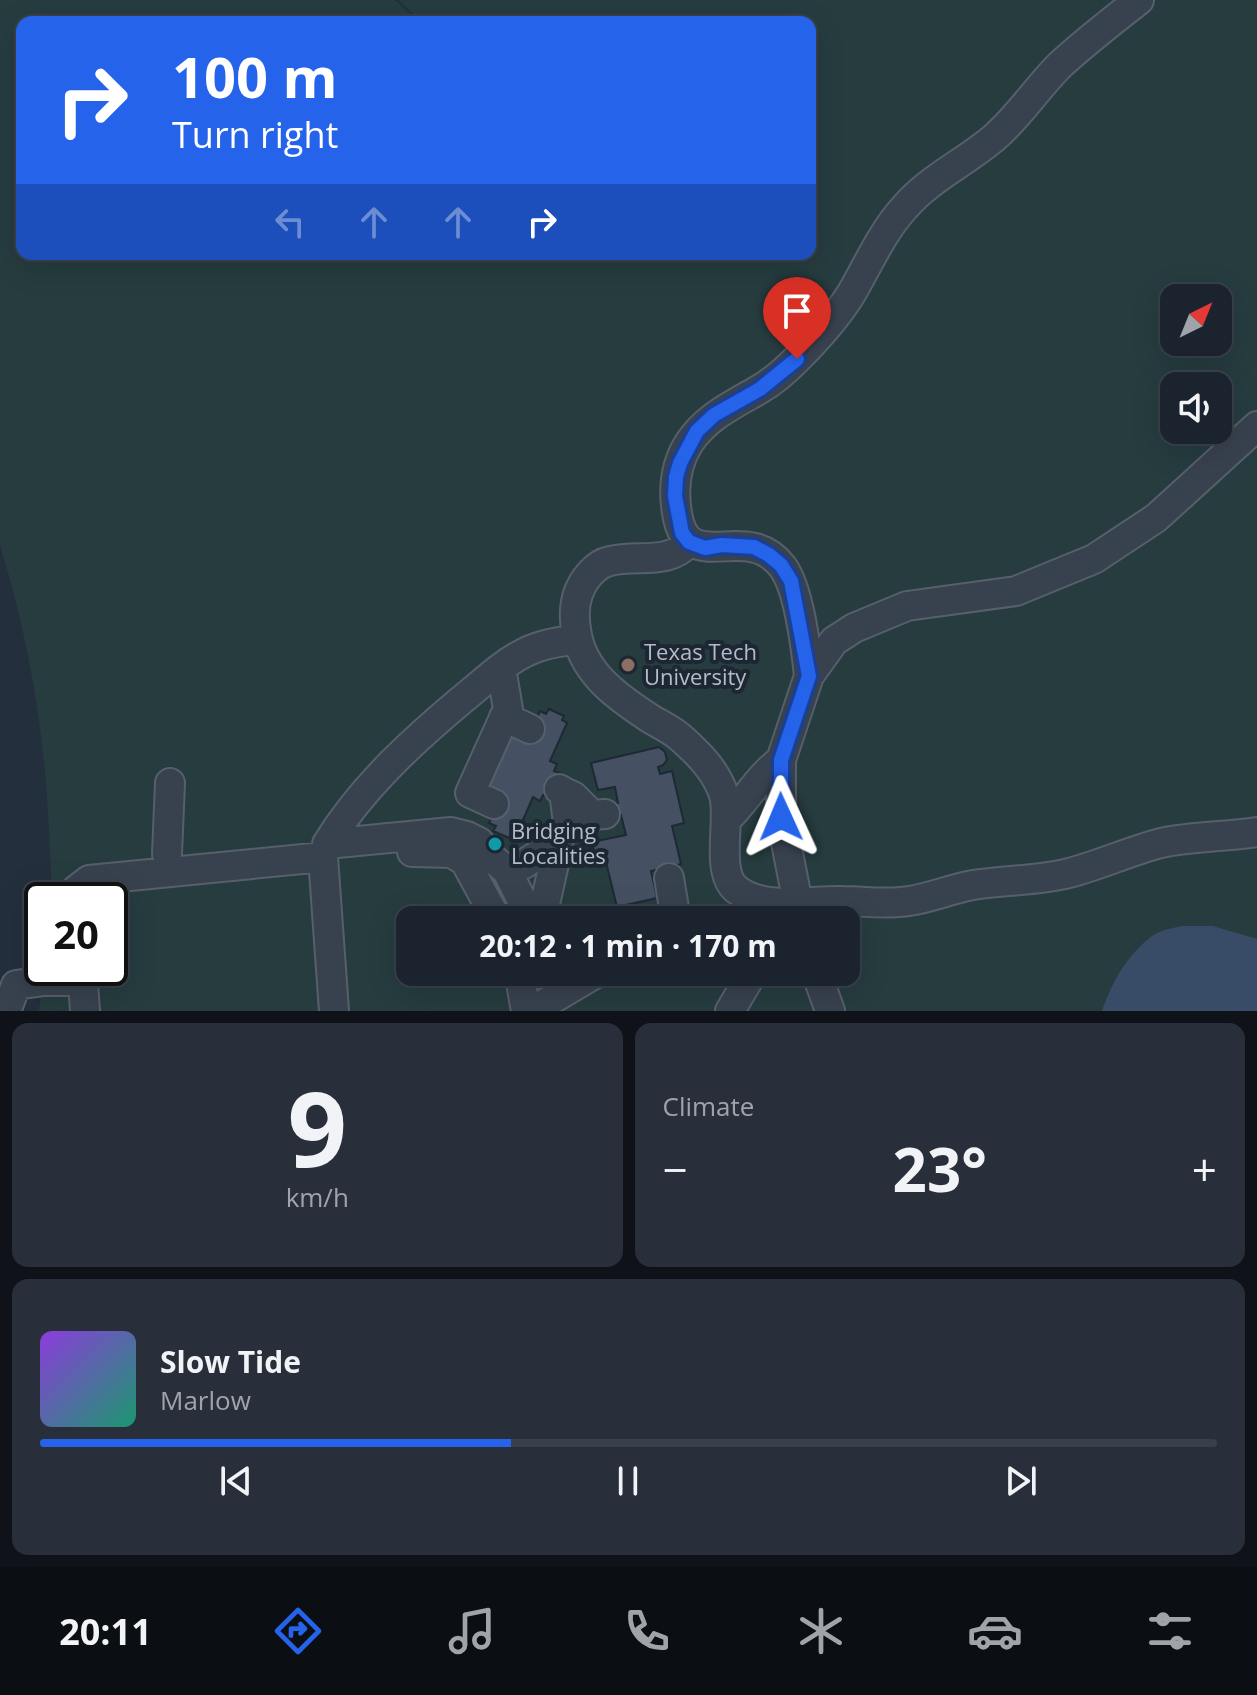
<!DOCTYPE html>
<meta charset="utf-8">
<style>
:root{--surface:#1b232e;--page:#282f3a;--text:#f1f3f6;--muted:#a0a4aa;--line:#39404a;--accent:#2563eb}
body{margin:0;font-family:"Open Sans",sans-serif;background:var(--page);color:var(--text);height:100vh;display:flex;flex-direction:column;font-size:30px;white-space:nowrap}
*{box-sizing:border-box;margin:0}
p{font-size:26px;color:var(--muted)}
.icon{flex:none;width:44px;height:44px;fill:none;stroke:currentColor;stroke-width:2;stroke-linecap:round;stroke-linejoin:round}
.map{position:relative;height:1011px;overflow:hidden}
.side{display:flex;flex-direction:column;gap:12px;padding:12px;background:#0f1319;flex:1}
.side>*{flex:none}
.banner{position:absolute;left:16px;top:16px;width:800px;height:244px;border-radius:16px;box-shadow:0 8px 32px #0002,0 0 0 2px var(--line);background:#2563eb;color:#fff;overflow:hidden}
.needle{width:52px;rotate:43deg}
.buttons{position:absolute;left:1160px;top:284px;display:grid;gap:16px}
.buttons a{display:grid;place-items:center;width:72px;height:72px;border-radius:16px;background:var(--surface);box-shadow:0 8px 32px #0002,0 0 0 2px var(--line);font-size:40px}
.speed{position:absolute;left:24px;top:882px;display:flex;gap:16px;font-size:40px;font-weight:700;text-align:center}
.speed>*{display:grid;place-content:center;width:104px;height:104px;border-radius:50%;background:var(--surface);box-shadow:0 8px 32px #0002,0 0 0 2px var(--line);line-height:1}
.speed .limit{border:4px solid #111;border-radius:12px;background:#fff;color:#111}
.pin{position:absolute;display:grid;place-items:center;width:68px;height:68px;color:#fff;margin:-82px -34px;border-radius:50% 50% 50% 0;rotate:-45deg;box-shadow:0 0 8px #0007}
.pin .icon{rotate:45deg}
.me{position:absolute;width:88px;margin:-44px;rotate:359deg;stroke-linejoin:round;filter:drop-shadow(0 0 6px #0008)}
.turn{display:flex;align-items:center;gap:28px;height:168px;padding:0 24px;font-size:36px}
.turn .icon{width:104px;height:104px;stroke-width:2.5}
.turn b{display:block;font-size:56px;line-height:68px}
.lanes{display:flex;align-items:center;height:76px;padding:0 24px;background:#0003;justify-content:center;gap:40px;direction:ltr}
.lanes .off{opacity:.35}
.big{font-size:60px;font-weight:700;line-height:1.1}
.side .widget{flex:1;display:flex;flex-direction:column;justify-content:center;gap:12px;min-width:0;padding:0 28px;border-radius:16px;background:var(--page)}
.side .dial{align-items:center;gap:0}
.dial b{font-size:104px;line-height:1}
.song{display:flex;align-items:center;gap:24px}
.cover{width:96px;height:96px;border-radius:12px;background:linear-gradient(135deg,hsl(270 70% 55%),hsl(160 70% 35%))}
.played{height:8px;border-radius:4px;background:linear-gradient(90deg,var(--accent) 40%,var(--line) 40%)}
.keys{display:flex;justify-content:space-around;direction:ltr}
.heat{display:flex;justify-content:space-between;align-items:center;font-size:44px;direction:ltr}
.side .tiles{flex:1;display:grid;gap:12px;grid-template-columns:1fr 1fr}
.widget:last-child{grid-column:span 2}
.trip{position:absolute;left:396px;top:906px;width:464px;height:80px;border-radius:16px;background:var(--surface);box-shadow:0 8px 32px #0002,0 0 0 2px var(--line);font-weight:700;line-height:80px;text-align:center}
.dock{display:flex;height:128px;justify-content:space-around;align-items:center;background:#0b0e12;color:var(--muted)}
.dock .icon{width:56px;height:56px}
.dock .current{color:var(--accent)}
.dock b{font-size:36px;color:var(--text)}
.map>svg:first-child{display:block}
.green{fill:#263c3f;fill-rule:evenodd}
.water{fill:#394c67}
.building{fill:#455162;stroke:#1f2835;stroke-width:2}
.lines{fill:none;stroke-linecap:round;stroke-linejoin:round}
.minor-casing{stroke:#565f6c;stroke-width:32}
.minor{stroke:#38414e;stroke-width:28}
.route-casing{stroke:#184099;stroke-width:20}
.route{stroke:#2563eb;stroke-width:14}
.education-dot{fill:#8d6e63;stroke:#1d2633;stroke-width:3}
.culture-dot{fill:#0f9aa8;stroke:#1d2633;stroke-width:3}
.labels{text-anchor:middle;stroke-width:8;stroke-linejoin:round;paint-order:stroke}
.poi-label{font-size:22px;fill:#b4bcc9;stroke:#1d2633;text-anchor:start}
</style>
<div class="map">
<svg width="1257" height="1011" viewBox="0 0 1257 1011">
<rect width="100%" height="100%" fill="#242f3e"/>
<path class="green" d="M0 0H395L419 22H22V254H810V22H422L398 0H1257V1011H39L44 968H110V900H51C52 878 50 854 49 832 45 736 29 638 0 546ZM1174 298H1218V342H1174ZM1174 386H1218V430H1174ZM410 920H846V972H410Z"/>
<path class="water" d="M1183 926H1213L1257 939V1011H1102C1112 982 1127 955 1152 936 1160 930 1173 928 1183 926Z"/>
<path class="building" d="M549 709 564 716 562 720 567 723 550 761 557 764 554 771 562 774 551 799 543 795 540 801 533 797 516 836 511 833 509 838 493 831 496 826 489 823 502 795 486 788 511 732 527 740 540 711 546 714Z
M659 747 665 752 667 760 663 765 658 767 660 774 672 771 684 823 672 826 681 864 651 871 657 898 617 907 605 858 596 860 592 842 626 835 621 815 614 817 611 804 618 803 615 787 598 790 591 763Z"/>
<g class="lines">
<defs>
<path id="minor" d="M689 542C668 566 638 554 610 561 595 564 583 580 578 594 574 606 574 617 576 629 581 672 617 697 651 719 661 725 672 730 681 738 700 755 716 771 724 795 731 820 715 871 736 889 762 911 811 900 842 901 865 901 886 905 909 901 930 898 951 889 973 885 1004 880 1038 881 1069 873 1100 865 1130 851 1161 843 1192 836 1226 837 1257 832
M809 676C806 648 799 588 782 566 745 519 687 579 677 513 673 489 675 465 689 443 707 416 733 405 760 389 774 381 786 370 797 359 817 339 836 318 851 294 868 265 882 232 905 207 930 178 966 162 995 137 1019 116 1037 88 1060 65 1085 42 1112 21 1139 0
M504 717 530 729
M564 792 573 796 592 815 605 814
M494 804 470 793 508 709 501 668
M726 820C746 801 758 777 781 760
M327 844C362 786 418 736 470 693 487 679 504 663 524 653 541 644 559 642 577 639
M327 844 451 832 467 836 479 842 492 858 507 871 532 920
M412 852 452 853 465 861 497 920
M167 854 170 783
M507 871 522 865 556 844
M669 878 676 920
M77 900 76 890 89 880 323 857 334 1011
M801 919 781 817V760L809 676 834 641 854 628 907 606 1016 591 1094 559 1156 518 1257 426
M544 920 545 904 555 859 556 844 568 823 564 792 559 789
M82 968 85 1011
M519 972 526 1011
M816 972 830 1011
M7 1009 16 985 44 981H83
M532 1011 598 972
M730 1011 753 972"/>
</defs>
<use href="#minor" class="minor-casing"/>
<use href="#minor" class="minor"/>
</g>
<g class="lines">
<defs>
<path id="route" d="M781 817V760L809 676 791 581 781 565 769 555 754 547 722 545 705 548 689 542 682 533 675 496 676 477 680 463 697 431 714 415 760 389 797 359"/>
</defs>
<use href="#route" class="route-casing"/>
<use href="#route" class="route"/>
</g>
<circle class="education-dot" cx="628" cy="665" r="8"/>
<circle class="culture-dot" cx="495" cy="844" r="8"/>
<g class="labels">
<g class="poi-label">
<text x="644" y="660">Texas Tech<tspan x="644" dy="25">University</tspan></text>
<text x="511" y="839">Bridging<tspan x="511" dy="25">Localities</tspan></text>
</g>
</g>
</svg>
<div class="buttons">
<a><svg class="needle" viewBox="-14 -14 28 28"><path d="M0-13l5 13h-10z" fill="#e53935"/><path d="M0 13l5-13h-10z" fill="#a0a4aa"/></svg></a>
<a><svg class="icon" aria-label="sound" viewBox="0 0 24 24"><path d="M4 9h4l5-4v14l-5-4H4zM17 9q2 3 0 6"/></svg></a>
</div>
<div class="speed"><div class="limit">20</div></div>
<div class="pin" style="left:797px;top:359px;background:#d93025"><svg class="icon" aria-label="arrive" viewBox="0 0 24 24"><path d="M6 21V4h12l-3 4 3 4H6"/></svg></div>
<svg class="me" style="left:781px;top:817px" viewBox="-20 -20 40 40"><path d="M0-17L14 15 0 8-14 15z" fill="#2563eb" stroke="#fff" stroke-width="4"/></svg>
<div class="trip">20:12 · 1 min · 170 m</div>
<div class="banner">
<div class="turn"><svg class="icon" aria-label="right" viewBox="0 0 24 24"><path d="M7 20v-9h11M14 6l5 5-5 5"/></svg><div><b>100 m</b>Turn right</div></div>
<div class="lanes"><svg class="icon off" aria-label="left" viewBox="0 0 24 24"><path d="M17 20v-9H6M10 6l-5 5 5 5"/></svg><svg class="icon off" aria-label="ahead" viewBox="0 0 24 24"><path d="M12 20V5M6 11l6-6 6 6"/></svg><svg class="icon off" aria-label="ahead" viewBox="0 0 24 24"><path d="M12 20V5M6 11l6-6 6 6"/></svg><svg class="icon" aria-label="right" viewBox="0 0 24 24"><path d="M7 20v-9h11M14 6l5 5-5 5"/></svg></div>
</div>
</div>
<section class="side">
<div class="tiles">
<div class="widget dial"><b>9</b><p>km/h</p></div>
<div class="widget"><p>Climate</p>
<div class="heat"><a>−</a><b class="big">23°</b><a>+</a></div>
</div>
<div class="widget">
<div class="song"><i class="cover"></i><div><b>Slow Tide</b><p>Marlow</p></div></div>
<div class="played"></div>
<div class="keys"><svg class="icon" aria-label="previous" viewBox="0 0 24 24"><path d="M18 5L8 12l10 7zM5 5v14"/></svg><svg class="icon" aria-label="pause" viewBox="0 0 24 24"><path d="M8 5v14M16 5v14"/></svg><svg class="icon" aria-label="next" viewBox="0 0 24 24"><path d="M6 5l10 7-10 7zM19 5v14"/></svg></div>
</div>
</div>
</section>
<nav class="dock">
<b>20:11</b>
<svg class="icon current" aria-label="directions" viewBox="0 0 24 24"><path d="M12 3l9 9-9 9-9-9zM9 14v-3h6M13 9l2 2-2 2"/></svg>
<svg class="icon" aria-label="music" viewBox="0 0 24 24"><path d="M9 18V5l10-2v13"/><circle cx="6" cy="18" r="3"/><circle cx="16" cy="16" r="3"/></svg>
<svg class="icon" aria-label="phone" viewBox="0 0 24 24"><path d="M5 4h4l2 5-3 2q2 4 5 5l2-3 5 2v4C11 20 4 13 5 4z"/></svg>
<svg class="icon" aria-label="climate" viewBox="0 0 24 24"><path d="M12 3v18M4 7l16 10M4 17L20 7"/></svg>
<svg class="icon" aria-label="car" viewBox="0 0 24 24"><path d="M5 17H2v-5l4-1 3-4h7l3 4 3 1v5h-3M9 17h6M6 11h13"/><circle cx="7" cy="17" r="2"/><circle cx="17" cy="17" r="2"/></svg>
<svg class="icon" aria-label="filters" viewBox="0 0 24 24"><path d="M4 7h16M4 17h16"/><circle cx="9" cy="7" r="2"/><circle cx="15" cy="17" r="2"/></svg>
</nav>
